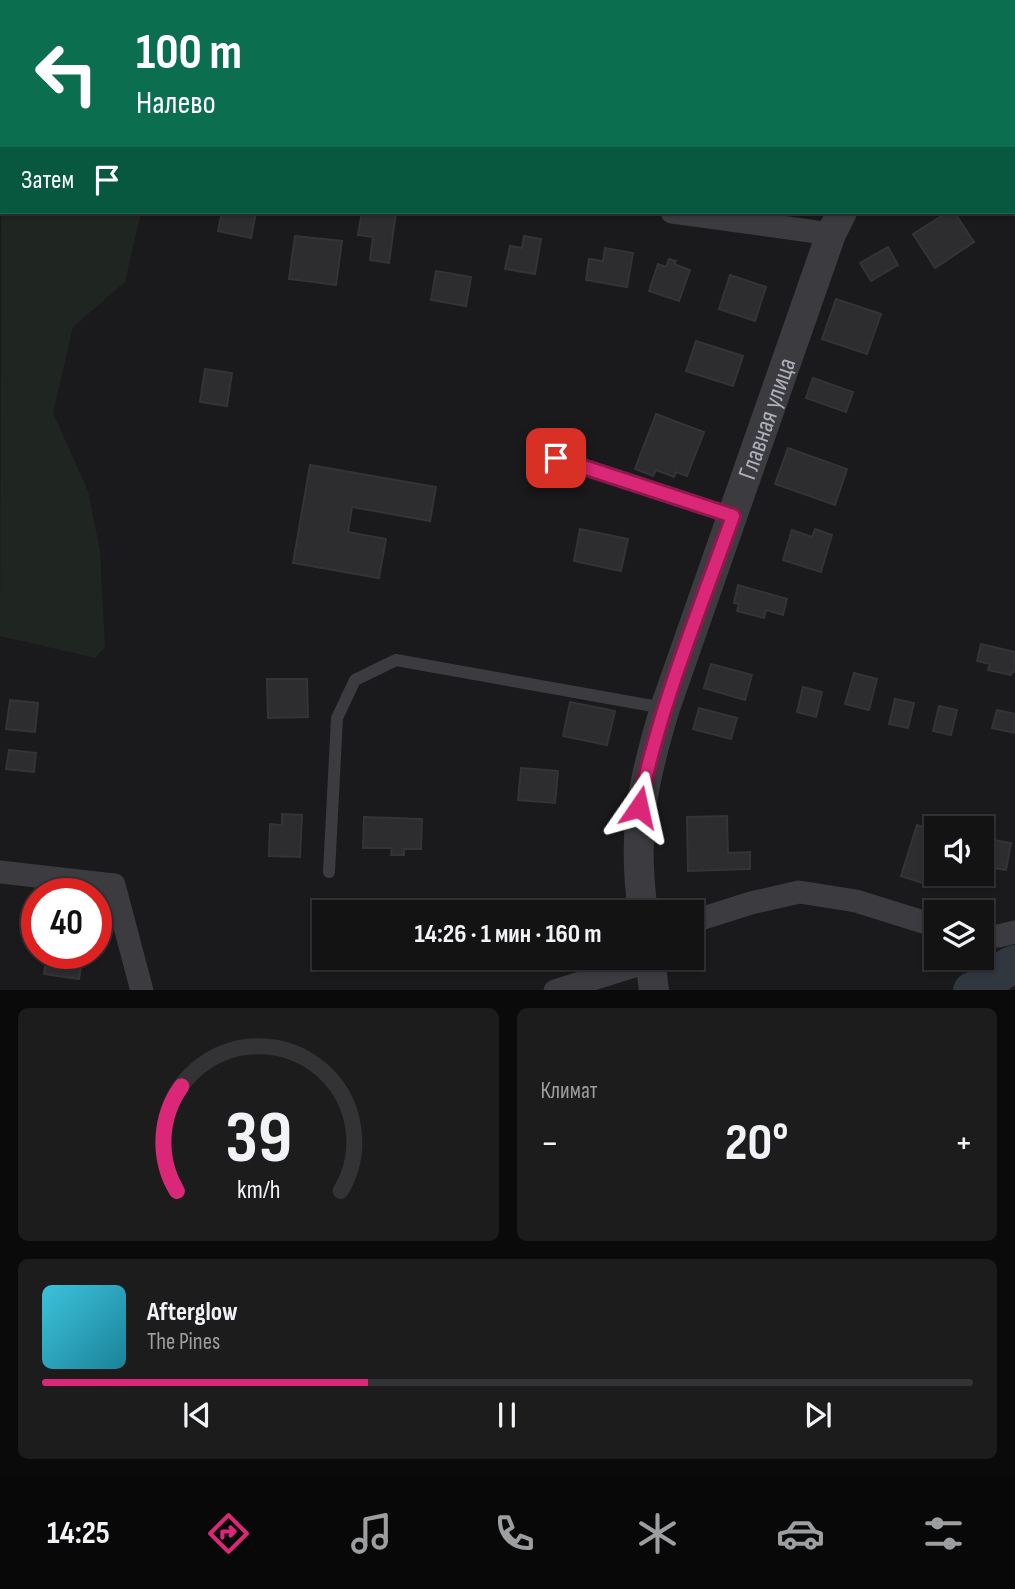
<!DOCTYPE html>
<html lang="ru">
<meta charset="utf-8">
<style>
:root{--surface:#141314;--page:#1d1c1d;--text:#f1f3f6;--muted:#9d9ea0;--line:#333234;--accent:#db2777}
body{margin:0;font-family:"Sofia Sans Condensed",sans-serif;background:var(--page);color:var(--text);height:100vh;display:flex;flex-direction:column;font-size:26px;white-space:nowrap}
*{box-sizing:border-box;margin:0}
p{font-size:23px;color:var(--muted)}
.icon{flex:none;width:38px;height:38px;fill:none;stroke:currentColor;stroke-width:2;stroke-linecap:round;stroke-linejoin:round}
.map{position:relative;height:990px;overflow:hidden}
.panel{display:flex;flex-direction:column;gap:18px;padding:18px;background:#0b0a0b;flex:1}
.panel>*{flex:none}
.top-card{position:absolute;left:0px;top:0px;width:1015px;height:214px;box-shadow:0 2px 5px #0004,0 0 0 2px var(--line);background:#0b6e4f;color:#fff;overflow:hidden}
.controls{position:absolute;left:924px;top:816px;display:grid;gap:14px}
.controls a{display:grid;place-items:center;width:70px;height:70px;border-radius:0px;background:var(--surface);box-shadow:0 2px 5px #0004,0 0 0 2px var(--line);font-size:35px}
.speed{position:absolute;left:21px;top:878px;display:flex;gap:14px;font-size:35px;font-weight:700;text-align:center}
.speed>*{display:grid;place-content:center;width:91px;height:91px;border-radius:50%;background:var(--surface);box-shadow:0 2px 5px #0004,0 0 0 2px var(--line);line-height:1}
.speed .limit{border:10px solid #d22;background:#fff;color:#111}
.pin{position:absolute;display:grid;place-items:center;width:60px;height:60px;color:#fff;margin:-30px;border-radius:14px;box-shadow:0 4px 10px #0006}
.me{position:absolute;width:77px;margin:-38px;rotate:11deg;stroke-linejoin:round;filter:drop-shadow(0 0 5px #0008)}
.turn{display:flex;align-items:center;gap:24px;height:147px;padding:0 21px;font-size:32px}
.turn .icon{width:91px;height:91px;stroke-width:2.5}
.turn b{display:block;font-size:49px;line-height:60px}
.then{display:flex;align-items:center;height:66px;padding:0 21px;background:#0003;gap:14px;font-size:26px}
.big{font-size:52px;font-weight:700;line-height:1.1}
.panel .card{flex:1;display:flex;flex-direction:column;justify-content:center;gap:10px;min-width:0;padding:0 24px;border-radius:10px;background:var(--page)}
.panel .dial{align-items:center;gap:0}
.dial svg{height:182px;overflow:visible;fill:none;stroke:var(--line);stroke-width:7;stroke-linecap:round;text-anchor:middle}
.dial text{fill:var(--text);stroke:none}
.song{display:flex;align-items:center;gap:21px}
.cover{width:84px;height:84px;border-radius:10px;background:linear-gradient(135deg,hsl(190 70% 55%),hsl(190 70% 35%))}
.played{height:7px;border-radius:4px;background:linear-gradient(90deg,var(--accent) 35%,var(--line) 35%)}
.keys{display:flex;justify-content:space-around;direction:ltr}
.heat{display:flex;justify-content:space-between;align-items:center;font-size:38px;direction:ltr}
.panel .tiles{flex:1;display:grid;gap:18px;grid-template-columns:1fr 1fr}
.card:last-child{grid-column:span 2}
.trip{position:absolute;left:312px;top:900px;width:392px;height:70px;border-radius:0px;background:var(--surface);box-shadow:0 2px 5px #0004,0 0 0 2px var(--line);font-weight:700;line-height:70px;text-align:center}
.tabs{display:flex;height:112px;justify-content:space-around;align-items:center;background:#080808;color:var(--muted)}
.tabs .icon{width:49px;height:49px}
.tabs .active{color:var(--accent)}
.tabs b{font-size:32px;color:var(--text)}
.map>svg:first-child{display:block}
.green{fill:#1f2621}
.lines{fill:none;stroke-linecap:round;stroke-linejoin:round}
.river{stroke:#30373f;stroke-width:38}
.building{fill:#2d2c2f;stroke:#343337;stroke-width:2}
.service{stroke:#3b3b40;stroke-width:12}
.minor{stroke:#3b3b40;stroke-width:23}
.tertiary{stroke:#3b3b40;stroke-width:30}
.route-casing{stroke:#8e194d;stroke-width:18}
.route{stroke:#db2777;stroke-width:12}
.labels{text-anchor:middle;stroke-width:7;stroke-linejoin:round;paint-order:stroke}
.street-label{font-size:26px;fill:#adafba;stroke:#151416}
</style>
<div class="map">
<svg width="1015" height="991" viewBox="0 0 1015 991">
<rect width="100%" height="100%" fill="#1a191b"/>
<path class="green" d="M2 17V212H141L125 282 73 327 53 413 88 491 100 551 105 647 95 658 0 636Z"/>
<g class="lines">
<path class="river" d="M972 991C989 985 998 970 1015 964"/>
</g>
<path class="building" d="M222 212H256L251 238 218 231Z
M362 212H396L389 263 370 260 373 237 358 235Z
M948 212H954L974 242 935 268 913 234Z
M295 236 342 241 336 285 289 279Z
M524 236 541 239 535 274 505 269 510 246 522 248Z
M888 247 898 265 871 281 860 263Z
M605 248 633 253 627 287 586 280 589 259 603 261Z
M669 259 676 261 674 264 690 270 679 301 649 291 658 264 666 267Z
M436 271 471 277 466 306 431 300Z
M730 275 766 287 755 321 719 309Z
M836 299 881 314 867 354 822 339Z
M696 341 743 356 733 386 686 371Z
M205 369 232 373 227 406 200 402Z
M813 378 853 392 846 412 806 398Z
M656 414 704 432 687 476 676 472 674 477 656 470 653 476 635 469Z
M788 448 847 469 835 505 775 484Z
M310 465 436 487 430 521 352 507 348 532 386 539 379 578 293 563Z
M580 529 628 539 621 571 574 561Z
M815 529 832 535 821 572 783 560 792 530 812 537Z
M738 585 787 599 783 615 766 610 764 618 737 611 739 604 734 603Z
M981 644 1015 652V672H1012L1011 675 988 670 990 664 977 661Z
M711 664 752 675 745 700 704 688Z
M854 673 877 679 869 710 845 704Z
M267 679H307L308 717 268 718Z
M803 687 822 692 816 717 797 712Z
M895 699 914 703 908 728 889 724Z
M10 700 38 703 35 732 6 729Z
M570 702 615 711 607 745 563 736Z
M939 706 957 710 951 735 933 731Z
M699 708 737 718 731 739 693 729Z
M997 710 1015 714V733L992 728Z
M9 750 36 753 34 772 6 769Z
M521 768 558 771 555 803 518 800Z
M282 814 302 815 300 857 269 856 270 824 282 825Z
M727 816 728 853 750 852V869L688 871 687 817Z
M364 817 422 819 421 849H404V855H391L392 848H363Z
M917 825 936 831V862L929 885 901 876Z
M982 838 1011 843 1006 870 982 866Z
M47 954 83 955 79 979 44 974Z"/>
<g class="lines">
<path class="service" d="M556 458 733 516
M329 872 337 718 355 680 396 660 664 708"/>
<path class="minor" d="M187 0V2
M672 212 831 234
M0 872 114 885 142 991
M691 922 751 903 799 892 856 901 936 926
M982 935 999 936 1015 932
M555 991 650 961"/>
<g class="tertiary">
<path d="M1013 64 1015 62"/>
<path id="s1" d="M643 912C632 832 642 784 665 708L831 234 842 212"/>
<path d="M650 957 654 991"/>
</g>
</g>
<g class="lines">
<defs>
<path id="route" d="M556 458 733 516C699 612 659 707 639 807"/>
</defs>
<use href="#route" class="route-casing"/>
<use href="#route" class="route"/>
</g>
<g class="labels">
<g class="street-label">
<text dy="9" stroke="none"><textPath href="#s1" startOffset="514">Главная улица</textPath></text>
</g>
</g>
</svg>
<div class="controls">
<a><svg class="icon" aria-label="sound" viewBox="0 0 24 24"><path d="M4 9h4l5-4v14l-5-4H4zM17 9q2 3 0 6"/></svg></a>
<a><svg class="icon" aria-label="layers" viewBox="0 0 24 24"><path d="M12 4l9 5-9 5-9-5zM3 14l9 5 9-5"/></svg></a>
</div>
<div class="speed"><div class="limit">40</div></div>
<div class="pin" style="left:556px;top:458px;background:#d93025"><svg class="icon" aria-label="arrive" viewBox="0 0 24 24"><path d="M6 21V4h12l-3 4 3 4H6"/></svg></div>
<svg class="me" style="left:639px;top:807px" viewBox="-20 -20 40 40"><path d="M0-17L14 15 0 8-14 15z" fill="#db2777" stroke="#fff" stroke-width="4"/></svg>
<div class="trip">14:26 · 1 мин · 160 m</div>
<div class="top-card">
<div class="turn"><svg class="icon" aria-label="left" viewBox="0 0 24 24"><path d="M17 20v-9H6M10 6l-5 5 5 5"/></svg><div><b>100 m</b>Налево</div></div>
<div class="then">Затем<svg class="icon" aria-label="arrive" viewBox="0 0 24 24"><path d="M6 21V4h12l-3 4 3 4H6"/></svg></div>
</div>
</div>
<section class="panel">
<div class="tiles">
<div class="card dial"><svg viewBox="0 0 100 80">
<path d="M14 69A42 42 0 1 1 86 69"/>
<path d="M14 69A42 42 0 0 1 16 23" stroke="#db2777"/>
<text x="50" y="56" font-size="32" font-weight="700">39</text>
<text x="50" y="72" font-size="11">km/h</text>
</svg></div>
<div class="card"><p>Климат</p>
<div class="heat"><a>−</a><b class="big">20°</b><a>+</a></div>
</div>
<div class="card">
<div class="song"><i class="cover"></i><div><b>Afterglow</b><p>The Pines</p></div></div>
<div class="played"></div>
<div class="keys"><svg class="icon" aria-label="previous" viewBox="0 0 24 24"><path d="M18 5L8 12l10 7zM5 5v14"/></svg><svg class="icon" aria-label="pause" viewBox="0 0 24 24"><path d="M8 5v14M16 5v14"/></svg><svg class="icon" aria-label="next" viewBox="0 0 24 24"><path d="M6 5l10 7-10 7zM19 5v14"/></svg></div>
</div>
</div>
</section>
<nav class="tabs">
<b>14:25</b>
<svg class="icon active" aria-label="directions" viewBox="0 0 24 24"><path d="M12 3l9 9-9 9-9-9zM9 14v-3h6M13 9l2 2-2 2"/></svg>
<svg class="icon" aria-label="music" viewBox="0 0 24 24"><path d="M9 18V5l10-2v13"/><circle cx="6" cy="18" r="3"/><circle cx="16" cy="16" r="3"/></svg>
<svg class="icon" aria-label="phone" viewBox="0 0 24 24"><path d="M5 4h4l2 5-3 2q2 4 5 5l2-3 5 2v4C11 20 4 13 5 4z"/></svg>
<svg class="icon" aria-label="climate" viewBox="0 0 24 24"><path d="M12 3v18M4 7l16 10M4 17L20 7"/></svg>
<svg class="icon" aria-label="car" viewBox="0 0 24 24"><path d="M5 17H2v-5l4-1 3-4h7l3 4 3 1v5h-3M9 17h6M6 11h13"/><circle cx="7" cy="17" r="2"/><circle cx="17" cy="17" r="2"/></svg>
<svg class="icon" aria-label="filters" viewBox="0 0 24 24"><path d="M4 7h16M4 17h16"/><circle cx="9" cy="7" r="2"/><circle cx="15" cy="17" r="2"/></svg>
</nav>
